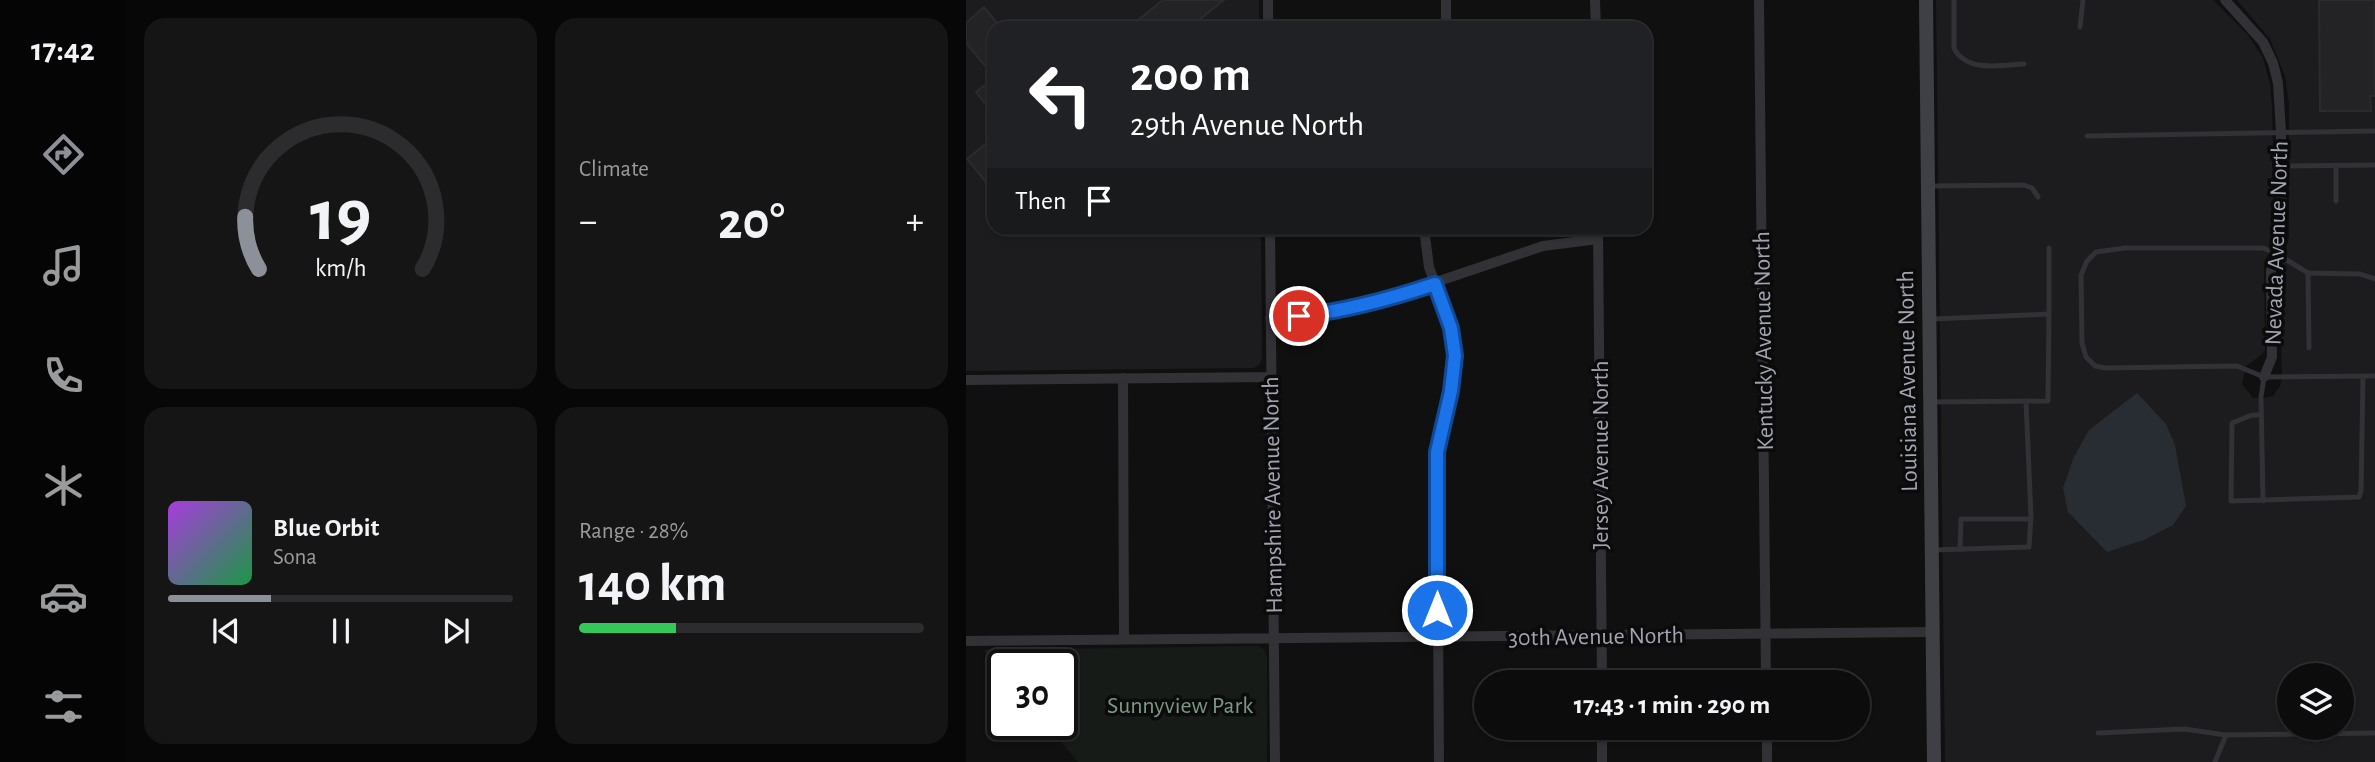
<!DOCTYPE html>
<meta charset="utf-8">
<style>
:root{--surface:#0c0c0d;--page:#151516;--text:#f1f3f6;--muted:#9a9b9d;--line:#2c2c2e;--accent:#8c9099}
body{margin:0;font-family:"Alegreya Sans",sans-serif;background:var(--page);color:var(--text);height:100vh;display:flex;flex-direction:column;font-size:26px;white-space:nowrap}
*{box-sizing:border-box;margin:0}
p{font-size:23px;color:var(--muted)}
.icon{flex:none;width:38px;height:38px;fill:none;stroke:currentColor;stroke-width:2;stroke-linecap:round;stroke-linejoin:round}
.map{position:relative;flex:1;overflow:hidden}
.sheet{display:flex;flex-direction:column;gap:18px;padding:18px;background:#070707;width:840px}
.sheet>*{flex:none}
.top-card{position:absolute;left:21px;top:21px;width:665px;height:214px;border-radius:21px;box-shadow:0 2px 5px #0004,0 0 0 2px var(--line);background:#202124;color:#fff;overflow:hidden}
.buttons{position:absolute;left:1311px;top:663px;display:grid;gap:14px}
.buttons a{display:grid;place-items:center;width:77px;height:77px;border-radius:50%;background:var(--surface);box-shadow:0 2px 5px #0004,0 0 0 2px var(--line);font-size:35px}
.speed{position:absolute;left:21px;top:649px;display:flex;gap:14px;font-size:35px;font-weight:700;text-align:center}
.speed>*{display:grid;place-content:center;width:91px;height:91px;border-radius:50%;background:var(--surface);box-shadow:0 2px 5px #0004,0 0 0 2px var(--line);line-height:1}
.speed .limit{border:4px solid #111;border-radius:10px;background:#fff;color:#111}
.pin{position:absolute;display:grid;place-items:center;width:60px;height:60px;color:#fff;margin:-30px;border:4px solid #fff;border-radius:50%;box-shadow:0 2px 7px #0007}
.me{position:absolute;width:77px;margin:-38px;rotate:0deg;stroke-linejoin:round;filter:drop-shadow(0 0 5px #0008)}
.turn{display:flex;align-items:center;gap:24px;height:147px;padding:0 28px;font-size:32px}
.turn .icon{width:91px;height:91px;stroke-width:2.5}
.turn b{display:block;font-size:49px;line-height:60px}
.then{display:flex;align-items:center;height:66px;padding:0 28px;background:#0003;gap:14px;font-size:26px}
.big{font-size:52px;font-weight:700;line-height:1.1}
.sheet .card{flex:1;display:flex;flex-direction:column;justify-content:center;gap:10px;min-width:0;padding:0 24px;border-radius:21px;background:var(--page)}
.sheet .dial{align-items:center;gap:0}
.dial svg{height:182px;overflow:visible;fill:none;stroke:var(--line);stroke-width:7;stroke-linecap:round;text-anchor:middle}
.dial text{fill:var(--text);stroke:none}
.song{display:flex;align-items:center;gap:21px}
.cover{width:84px;height:84px;border-radius:10px;background:linear-gradient(135deg,hsl(280 70% 55%),hsl(140 70% 35%))}
.played{height:7px;border-radius:4px;background:linear-gradient(90deg,var(--accent) 30%,var(--line) 30%)}
.keys{display:flex;justify-content:space-around;direction:ltr}
.heat{display:flex;justify-content:space-between;align-items:center;font-size:38px;direction:ltr}
.charge{height:10px;border-radius:5px;background:linear-gradient(90deg,#34c759 28%,var(--line) 0)}
.sheet .tiles{flex:1;display:grid;gap:18px;grid-template-columns:repeat(2,1fr)}
.trip{position:absolute;left:508px;top:670px;width:396px;height:70px;border-radius:35px;background:var(--surface);box-shadow:0 2px 5px #0004,0 0 0 2px var(--line);font-weight:700;line-height:70px;text-align:center}
main{display:flex;flex:1;min-height:0}
.tabs{display:flex;flex-direction:column;width:126px;justify-content:space-around;align-items:center;background:#050505;color:var(--muted)}
.tabs .icon{width:49px;height:49px}
.tabs .selected{color:var(--accent)}
.tabs b{font-size:32px;color:var(--text)}
.map>svg:first-child{display:block}
.built{fill:#1c1c1e;fill-rule:evenodd}
.green{fill:#171b18}
.water{fill:#282c33}
.building{fill:#232325;stroke:#2b2a2d;stroke-width:2}
.lines{fill:none;stroke-linecap:round;stroke-linejoin:round}
.lane{stroke:#313136;stroke-width:5}
.street{stroke:#313136;stroke-width:10}
.secondary{stroke:#3f4046;stroke-width:14}
.route-casing{stroke:#114b97;stroke-width:18}
.route{stroke:#1a73e8;stroke-width:12}
.labels{text-anchor:middle;stroke-width:7;stroke-linejoin:round;paint-order:stroke}
.street-label{font-size:24px;fill:#a2a4b1;stroke:#0b0b0c}
.park-label{font-size:24px;fill:#7a9a83;stroke:#0b0b0c}
</style>
<main>
<nav class="tabs">
<b>17:42</b>
<svg class="icon selected" aria-label="directions" viewBox="0 0 24 24"><path d="M12 3l9 9-9 9-9-9zM9 14v-3h6M13 9l2 2-2 2"/></svg>
<svg class="icon" aria-label="music" viewBox="0 0 24 24"><path d="M9 18V5l10-2v13"/><circle cx="6" cy="18" r="3"/><circle cx="16" cy="16" r="3"/></svg>
<svg class="icon" aria-label="phone" viewBox="0 0 24 24"><path d="M5 4h4l2 5-3 2q2 4 5 5l2-3 5 2v4C11 20 4 13 5 4z"/></svg>
<svg class="icon" aria-label="climate" viewBox="0 0 24 24"><path d="M12 3v18M4 7l16 10M4 17L20 7"/></svg>
<svg class="icon" aria-label="car" viewBox="0 0 24 24"><path d="M5 17H2v-5l4-1 3-4h7l3 4 3 1v5h-3M9 17h6M6 11h13"/><circle cx="7" cy="17" r="2"/><circle cx="17" cy="17" r="2"/></svg>
<svg class="icon" aria-label="filters" viewBox="0 0 24 24"><path d="M4 7h16M4 17h16"/><circle cx="9" cy="7" r="2"/><circle cx="15" cy="17" r="2"/></svg>
</nav>
<section class="sheet">
<div class="tiles">
<div class="card dial"><svg viewBox="0 0 100 80">
<path d="M14 69A42 42 0 1 1 86 69"/>
<path d="M14 69A42 42 0 0 1 8 46" stroke="#8c9099"/>
<text x="50" y="56" font-size="32" font-weight="700">19</text>
<text x="50" y="72" font-size="11">km/h</text>
</svg></div>
<div class="card"><p>Climate</p>
<div class="heat"><a>−</a><b class="big">20°</b><a>+</a></div>
</div>
<div class="card">
<div class="song"><i class="cover"></i><div><b>Blue Orbit</b><p>Sona</p></div></div>
<div class="played"></div>
<div class="keys"><svg class="icon" aria-label="previous" viewBox="0 0 24 24"><path d="M18 5L8 12l10 7zM5 5v14"/></svg><svg class="icon" aria-label="pause" viewBox="0 0 24 24"><path d="M8 5v14M16 5v14"/></svg><svg class="icon" aria-label="next" viewBox="0 0 24 24"><path d="M6 5l10 7-10 7zM19 5v14"/></svg></div>
</div>
<div class="card"><p>Range · 28%</p><b class="big">140 km</b><div class="charge"></div></div>
</div>
</section>
<div class="map">
<svg width="1409" height="762" viewBox="0 0 1409 762">
<rect width="100%" height="100%" fill="#101011"/>
<path class="built" d="M0 0H293V28H28V228H295L296 358 294 364 288 368 0 371Z
M970 0H1247L1282 35 1297 58 1304 84 1306 105 1309 238 1298 265 1299 350 1295 355 1280 366 1276 384 1287 398H1297L1307 396 1314 386 1316 376 1313 274 1323 237V104L1319 76 1304 39 1271 0H1409V762H979ZM1323 676H1376V728H1323Z"/>
<path class="green" d="M176 228H259L175 235Z
M293 646 299 650 301 657V762H112L81 725 96 724V665H37V672L18 650Z"/>
<path class="water" d="M1171 393 1200 424 1209 445 1220 506 1207 525 1178 540 1141 552 1102 512 1097 488 1108 457 1123 430Z"/>
<path class="building" d="M197 0H258L223 28H162Z
M1353 0H1409V96H1404L1405 111H1354Z
M18 7 35 28H28V77L0 43V23Z
M28 78V115L10 92Z
M28 137V192L1 159Z"/>
<g class="lines">
<path class="lane" d="M988 0V48C1000 73 1036 65 1058 64
M1114 27 1117 0
M1121 136 1409 131
M1315 166 1409 165
M1370 166V201
M964 186 1058 185 1066 188 1072 197
M1342 273 1343 348
M1409 279 1394 274 1342 273 1311 254 1297 248H1159L1130 252 1121 261 1115 275 1116 343 1120 357 1129 366 1139 368 1271 366 1298 377 1409 376
M1083 314V248
M966 402 1082 401 1083 314 966 319
M1295 415H1286L1266 423 1265 501 1393 497 1395 491 1397 376
M1297 501 1295 397 1298 377
M967 550 1063 547 1065 516 1060 402
M994 550 995 519H1065
M1132 733 1218 729 1260 735 1409 733
M1249 762 1260 735"/>
<path class="street" d="M302 0V28
M480 0V28
M629 0 630 28
M793 0 800 682
M1259 0 1297 42 1307 63 1312 83 1315 132V238L1305 271 1306 357 1298 377
M304 228 309 762
M458 228 463 267 485 328 489 356V371L471 452 473 762
M632 228 636 682
M304 318 366 313 399 306 577 246 632 239
M157 378 158 640
M0 380 305 377
M0 641 966 632
M636 728V762
M801 728V762"/>
<path class="secondary" d="M960 0 968 762"/>
</g>
<g class="lines">
<defs>
<path id="route" d="M333 316C381 311 424 299 469 284L485 328 489 356 485 391 471 452V610"/>
</defs>
<use href="#route" class="route-casing"/>
<use href="#route" class="route"/>
</g>
<g class="labels">
<g class="street-label">
<text transform="translate(1310 243) rotate(-88)" y="8">Nevada Avenue North</text>
<text transform="translate(797 341) rotate(-91)" y="8">Kentucky Avenue North</text>
<text transform="translate(941 381) rotate(-91)" y="8">Louisiana Avenue North</text>
<text transform="translate(634 455) rotate(-90)" y="8">Jersey Avenue North</text>
<text transform="translate(306 495) rotate(-91)" y="8">Hampshire Avenue North</text>
<text transform="translate(630 636) rotate(-1)" y="8">30th Avenue North</text>
</g>
<g class="park-label">
<text x="214" y="713">Sunnyview Park</text>
</g>
</g>
</svg>
<div class="buttons">
<a><svg class="icon" aria-label="layers" viewBox="0 0 24 24"><path d="M12 4l9 5-9 5-9-5zM3 14l9 5 9-5"/></svg></a>
</div>
<div class="speed"><div class="limit">30</div></div>
<div class="pin" style="left:333px;top:316px;background:#d93025"><svg class="icon" aria-label="arrive" viewBox="0 0 24 24"><path d="M6 21V4h12l-3 4 3 4H6"/></svg></div>
<svg class="me" style="left:471px;top:610px" viewBox="-20 -20 40 40"><circle r="17" fill="#1a73e8" stroke="#fff" stroke-width="3"/><path d="M0-11L8 9 0 5-8 9z" fill="#fff"/></svg>
<div class="trip">17:43 · 1 min · 290 m</div>
<div class="top-card">
<div class="turn"><svg class="icon" aria-label="left" viewBox="0 0 24 24"><path d="M17 20v-9H6M10 6l-5 5 5 5"/></svg><div><b>200 m</b>29th Avenue North</div></div>
<div class="then">Then<svg class="icon" aria-label="arrive" viewBox="0 0 24 24"><path d="M6 21V4h12l-3 4 3 4H6"/></svg></div>
</div>
</div>
</main>
